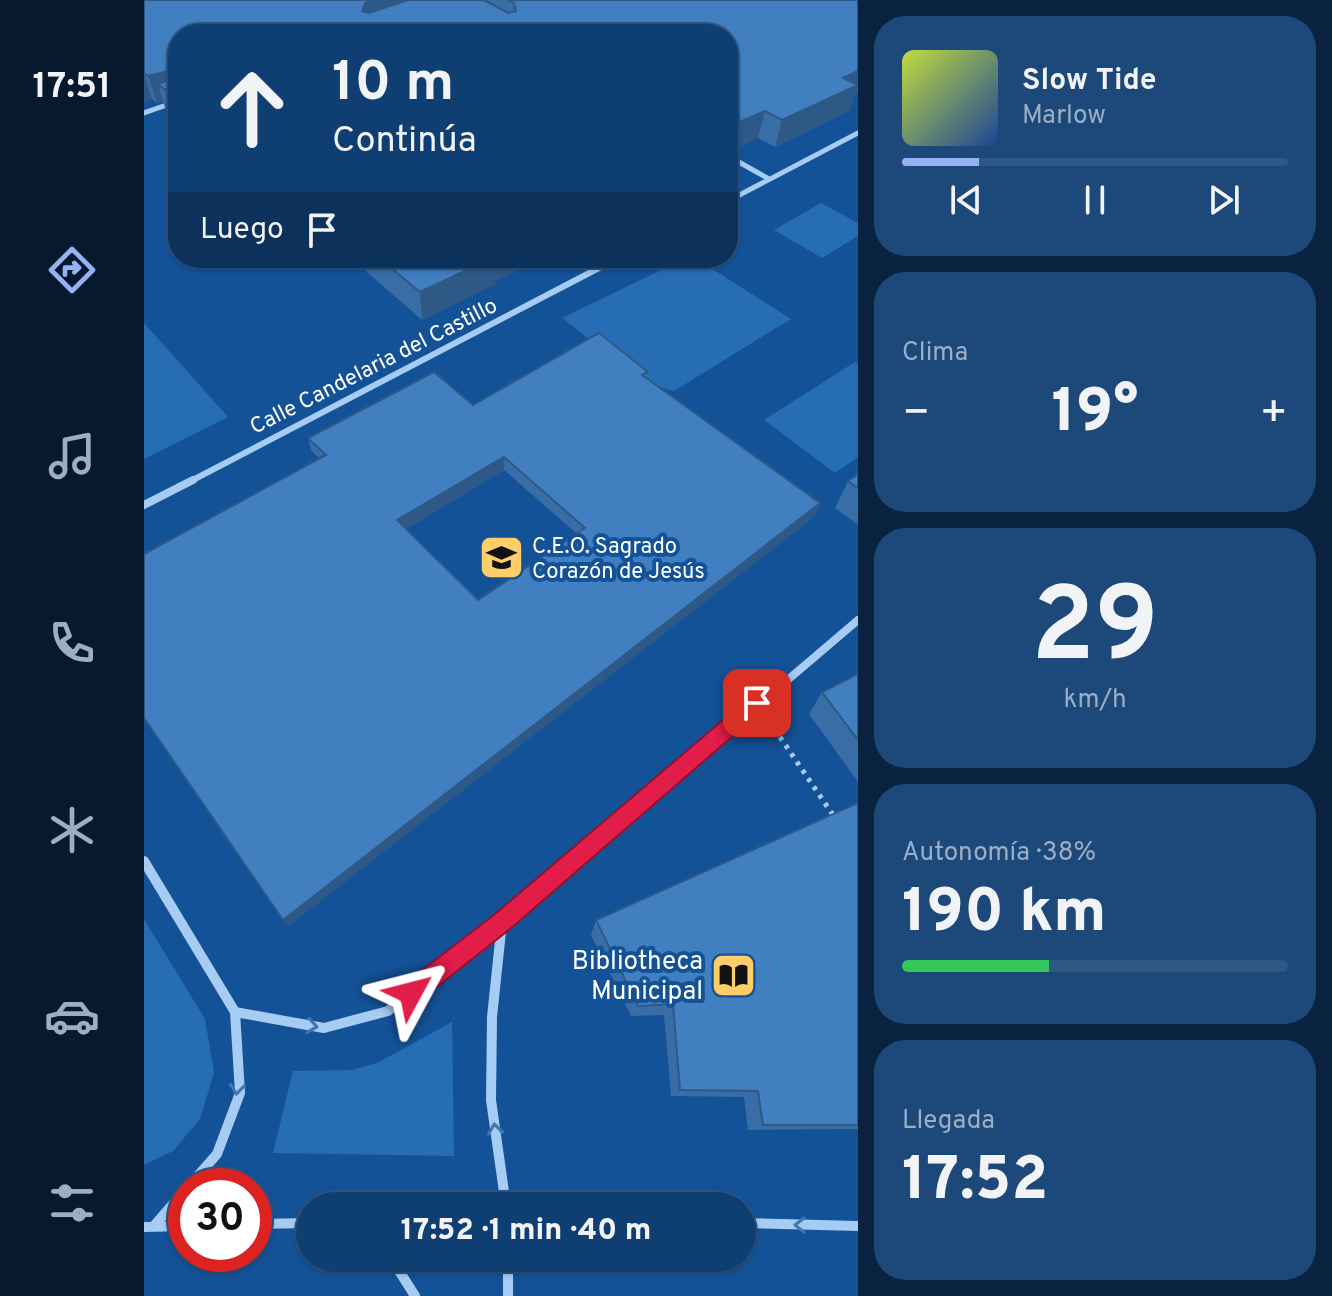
<!DOCTYPE html>
<html lang="es">
<meta charset="utf-8">
<style>
:root{--surface:#0f3e72;--page:#1d497a;--text:#f1f3f6;--muted:#9baec4;--line:#2f5784;--accent:#95b2f1}
body{margin:0;font-family:Overpass,sans-serif;background:var(--page);color:var(--text);height:100vh;display:flex;flex-direction:column;font-size:30px;white-space:nowrap}
*{box-sizing:border-box;margin:0}
p{font-size:26px;color:var(--muted)}
.icon{flex:none;width:44px;height:44px;fill:none;stroke:currentColor;stroke-width:2;stroke-linecap:round;stroke-linejoin:round}
.map{position:relative;flex:1;overflow:hidden}
.panel{display:flex;flex-direction:column;gap:16px;padding:16px;background:#08223f;width:474px}
.panel>*{flex:none}
.top-card{position:absolute;left:24px;top:24px;width:570px;height:244px;border-radius:32px;box-shadow:0 2px 6px #0004,0 0 0 2px var(--line);background:#0f3e72;color:var(--text);overflow:hidden}
.speed{position:absolute;left:24px;top:1168px;display:flex;gap:16px;font-size:40px;font-weight:700;text-align:center}
.speed>*{display:grid;place-content:center;width:104px;height:104px;border-radius:50%;background:var(--surface);box-shadow:0 2px 6px #0004,0 0 0 2px var(--line);line-height:1}
.speed .limit{border:12px solid #d22;background:#fff;color:#111}
.pin{position:absolute;display:grid;place-items:center;width:68px;height:68px;color:#fff;margin:-34px;border-radius:16px;box-shadow:0 4px 12px #0006}
.me{position:absolute;width:88px;margin:-44px;rotate:52deg;stroke-linejoin:round;filter:drop-shadow(0 0 6px #0008)}
.turn{display:flex;align-items:center;gap:28px;height:168px;padding:0 32px;font-size:36px}
.turn .icon{width:104px;height:104px;stroke-width:2.5}
.turn b{display:block;font-size:56px;line-height:68px}
.then{display:flex;align-items:center;height:76px;padding:0 32px;background:#0003;gap:16px;font-size:30px}
.big{font-size:60px;font-weight:800;line-height:1.1}
.panel .widget{flex:1;display:flex;flex-direction:column;justify-content:center;gap:12px;min-width:0;padding:0 28px;border-radius:32px;background:var(--page)}
.panel .dial{align-items:center;gap:0}
.dial b{font-size:104px;line-height:1}
.song{display:flex;align-items:center;gap:24px}
.cover{width:96px;height:96px;border-radius:12px;background:linear-gradient(135deg,hsl(70 70% 55%),hsl(220 70% 35%))}
.played{height:8px;border-radius:4px;background:linear-gradient(90deg,var(--accent) 20%,var(--line) 20%)}
.keys{display:flex;justify-content:space-around;direction:ltr}
.heat{display:flex;justify-content:space-between;align-items:center;font-size:44px;direction:ltr}
.charge{height:12px;border-radius:6px;background:linear-gradient(90deg,#34c759 38%,var(--line) 0)}
.trip{position:absolute;left:152px;top:1192px;width:460px;height:80px;border-radius:40px;background:var(--surface);box-shadow:0 2px 6px #0004,0 0 0 2px var(--line);font-weight:800;line-height:80px;text-align:center}
main{display:flex;flex:1;min-height:0}
.tab-bar{display:flex;flex-direction:column;width:144px;justify-content:space-around;align-items:center;background:#06192e;color:var(--muted)}
.tab-bar .icon{width:56px;height:56px}
.tab-bar .selected{color:var(--accent)}
.tab-bar b{font-size:36px;color:var(--text)}
.map>svg:first-child{display:block}
.green{fill:#276db6}
.lines{fill:none;stroke-linecap:round;stroke-linejoin:round}
.path{stroke:#a6ccf3;stroke-width:5;stroke-dasharray:4 6;stroke-linecap:butt}
.street-far3{stroke:#a6ccf3;stroke-width:5}
.street-far2{stroke:#a6ccf3;stroke-width:6}
.street-far1{stroke:#a6ccf3;stroke-width:8}
.street{stroke:#a6ccf3;stroke-width:10}
.wall{fill:#386da6;fill-rule:evenodd}
.shaded-wall{fill:#2e5987}
.building{fill:#417fc1;stroke:#2e5987;stroke-width:2;fill-rule:evenodd}
.oneway{stroke:#4077b3}
.route{fill:#e11d48;stroke:#92132f;stroke-width:2}
.labels{text-anchor:middle;stroke-width:8;stroke-linejoin:round;paint-order:stroke}
.street-label{font-size:22px;fill:#fff;stroke:#145298}
.poi-label{font-size:22px;fill:#fff;stroke:#145298;text-anchor:start}
.near-poi-label{font-size:26px;fill:#fff;stroke:#145298;text-anchor:end}
</style>
<main>
<nav class="tab-bar">
<b>17:51</b>
<svg class="icon selected" aria-label="directions" viewBox="0 0 24 24"><path d="M12 3l9 9-9 9-9-9zM9 14v-3h6M13 9l2 2-2 2"/></svg>
<svg class="icon" aria-label="music" viewBox="0 0 24 24"><path d="M9 18V5l10-2v13"/><circle cx="6" cy="18" r="3"/><circle cx="16" cy="16" r="3"/></svg>
<svg class="icon" aria-label="phone" viewBox="0 0 24 24"><path d="M5 4h4l2 5-3 2q2 4 5 5l2-3 5 2v4C11 20 4 13 5 4z"/></svg>
<svg class="icon" aria-label="climate" viewBox="0 0 24 24"><path d="M12 3v18M4 7l16 10M4 17L20 7"/></svg>
<svg class="icon" aria-label="car" viewBox="0 0 24 24"><path d="M5 17H2v-5l4-1 3-4h7l3 4 3 1v5h-3M9 17h6M6 11h13"/><circle cx="7" cy="17" r="2"/><circle cx="17" cy="17" r="2"/></svg>
<svg class="icon" aria-label="filters" viewBox="0 0 24 24"><path d="M4 7h16M4 17h16"/><circle cx="9" cy="7" r="2"/><circle cx="15" cy="17" r="2"/></svg>
</nav>
<div class="map">
<svg width="714" height="1296" viewBox="0 0 714 1296">
<rect width="100%" height="100%" fill="#145298"/>
<path class="green" d="M677 203 714 223V236L678 258 630 230Z
M542 258H551L647 319 530 391 502 384 418 318Z
M0 323 84 417 0 459Z
M711 362 714 364V457L691 473 620 420Z
M0 919 61 1019 70 1073 56 1119 29 1151 0 1165Z
M308 1022 310 1156 129 1153 149 1071 208 1070 233 1063Z"/>
<g class="lines">
<path class="path" d="M636 737 691 818"/>
<path class="street-far3" d="M0 113 34 101
M584 156 625 179
M584 201 714 133"/>
<path class="street-far2" d="M45 482 474 258"/>
<path class="street-far1" d="M0 505 49 480
M460 836 714 620"/>
<path class="street" d="M0 861 91 1012 96 1093 73 1154 45 1186
M358 922 348 1017 347 1100 362 1206
M91 1012 180 1028 244 1011 358 922 462 834
M598 1223 714 1226
M110 1224 166 1223
M0 1227 42 1226
M9 1227 42 1189
M247 1258 271 1296
M364 1258V1296"/>
</g>
<path class="wall" d="M0 0H714L710 95 705 111 631 147 614 138 584 152V34H34V121L22 111 19 101 13 103 8 99 0 102Z
M207 258H401L351 281V284L278 320Z
M504 372 503 379 676 503 671 516 144 926 175 458 167 450 164 438ZM360 470 432 533 334 600 262 529Z
M714 474V525L691 508 704 481Z
M714 674V782L665 714 678 692Z
M714 803V1129L604 1130 600 1097 527 1096 520 1015 487 1016 447 935 452 920Z"/>
<path class="shaded-wall" d="M230 0H307L224 29 218 11 221 3Z
M29 70 34 86 14 84 19 101 13 103 4 76Z
M714 71V93L710 95 705 111 631 147 638 120 699 78Z
M0 74 8 99 0 102Z
M621 111 614 138 584 152V127Z
M348 258H401L351 281V284L278 320 276 292Z
M360 457V470L255 533 253 520Z
M676 503 671 516 144 926 139 920Z"/>
<path class="building" d="M0 0H230L221 3 218 11 225 13 264 0H340L364 13 372 11 370 3 364 0H714V71L699 78 714 85 638 120 621 111 584 127V34H34V100L14 84 30 78 29 70 4 76 0 73Z
M235 258H348L276 292Z
M455 333 504 372 498 375 676 503 139 920 0 718V554L182 455 164 438 290 372 329 405ZM360 457 441 528 334 600 253 520Z
M714 474V488L704 481Z
M714 674V740L678 692Z
M714 803V1125H619L614 1091 536 1090 529 1004 494 1006 452 920Z"/>
<defs><path id="oneway-chevron" d="M-2-3.5L2.5 0L-2 3.5" fill="none" stroke-width="1.6" stroke-linecap="round" stroke-linejoin="round" transform="scale(2)"/></defs>
<g class="oneway">
<use href="#oneway-chevron" transform="translate(168 1026) rotate(9)"/>
<use href="#oneway-chevron" transform="translate(93 1089) rotate(96)"/>
<use href="#oneway-chevron" transform="translate(351 1129) rotate(-98)"/>
<use href="#oneway-chevron" transform="translate(656 1225) rotate(-179)"/>
</g>
<path class="route" d="M613 695 620 697 622 703 620 709 366 929 275 1001 267 1004 259 1001 255 993 259 985 351 914 606 697Z"/>
<defs>
<symbol id="school-square" viewBox="-11 -11 22 22"><rect x="-9" y="-9" width="18" height="18" rx="4" fill="#ffce68" stroke="#145298"/><path d="M0-5L7-2L0 1L-7-2ZM-4 1L0 2.5L4 1V4Q0 6-4 4Z" fill="#111"/></symbol>
<symbol id="library-square" viewBox="-11 -11 22 22"><rect x="-9" y="-9" width="18" height="18" rx="4" fill="#ffce68" stroke="#145298"/><path d="M-6-4Q-3-5.5-.7-3.5V5Q-3 3-6 4ZM6-4Q3-5.5 .7-3.5V5Q3 3 6 4Z" fill="#111"/></symbol>
</defs>
<g fill-rule="evenodd">
<use href="#school-square" x="332" y="532" width="51" height="51"/>
<use href="#library-square" x="564" y="950" width="51" height="51"/>
</g>
<g class="labels">
<g class="street-label">
<text transform="translate(229 365) rotate(-27)" y="8">Calle Candelaria del Castillo</text>
</g>
<g class="poi-label">
<text x="388" y="553">C.E.O. Sagrado<tspan x="388" dy="25">Corazón de Jesús</tspan></text>
</g>
<g class="near-poi-label">
<text x="559" y="969">Bibliotheca<tspan x="559" dy="30">Municipal</tspan></text>
</g>
</g>
</svg>
<div class="speed"><div class="limit">30</div></div>
<div class="pin" style="left:613px;top:703px;background:#d93025"><svg class="icon" aria-label="arrive" viewBox="0 0 24 24"><path d="M6 21V4h12l-3 4 3 4H6"/></svg></div>
<svg class="me" style="left:267px;top:993px" viewBox="-20 -20 40 40"><path d="M0-17L14 15 0 8-14 15z" fill="#e11d48" stroke="#fff" stroke-width="4"/></svg>
<div class="trip">17:52 · 1 min · 40 m</div>
<div class="top-card">
<div class="turn"><svg class="icon" aria-label="ahead" viewBox="0 0 24 24"><path d="M12 20V5M6 11l6-6 6 6"/></svg><div><b>10 m</b>Continúa</div></div>
<div class="then">Luego<svg class="icon" aria-label="arrive" viewBox="0 0 24 24"><path d="M6 21V4h12l-3 4 3 4H6"/></svg></div>
</div>
</div>
<section class="panel">
<div class="widget">
<div class="song"><i class="cover"></i><div><b>Slow Tide</b><p>Marlow</p></div></div>
<div class="played"></div>
<div class="keys"><svg class="icon" aria-label="previous" viewBox="0 0 24 24"><path d="M18 5L8 12l10 7zM5 5v14"/></svg><svg class="icon" aria-label="pause" viewBox="0 0 24 24"><path d="M8 5v14M16 5v14"/></svg><svg class="icon" aria-label="next" viewBox="0 0 24 24"><path d="M6 5l10 7-10 7zM19 5v14"/></svg></div>
</div>
<div class="widget"><p>Clima</p>
<div class="heat"><a>−</a><b class="big">19°</b><a>+</a></div>
</div>
<div class="widget dial"><b>29</b><p>km/h</p></div>
<div class="widget"><p>Autonomía · 38%</p><b class="big">190 km</b><div class="charge"></div></div>
<div class="widget"><p>Llegada</p><b class="big">17:52</b></div>
</section>
</main>
